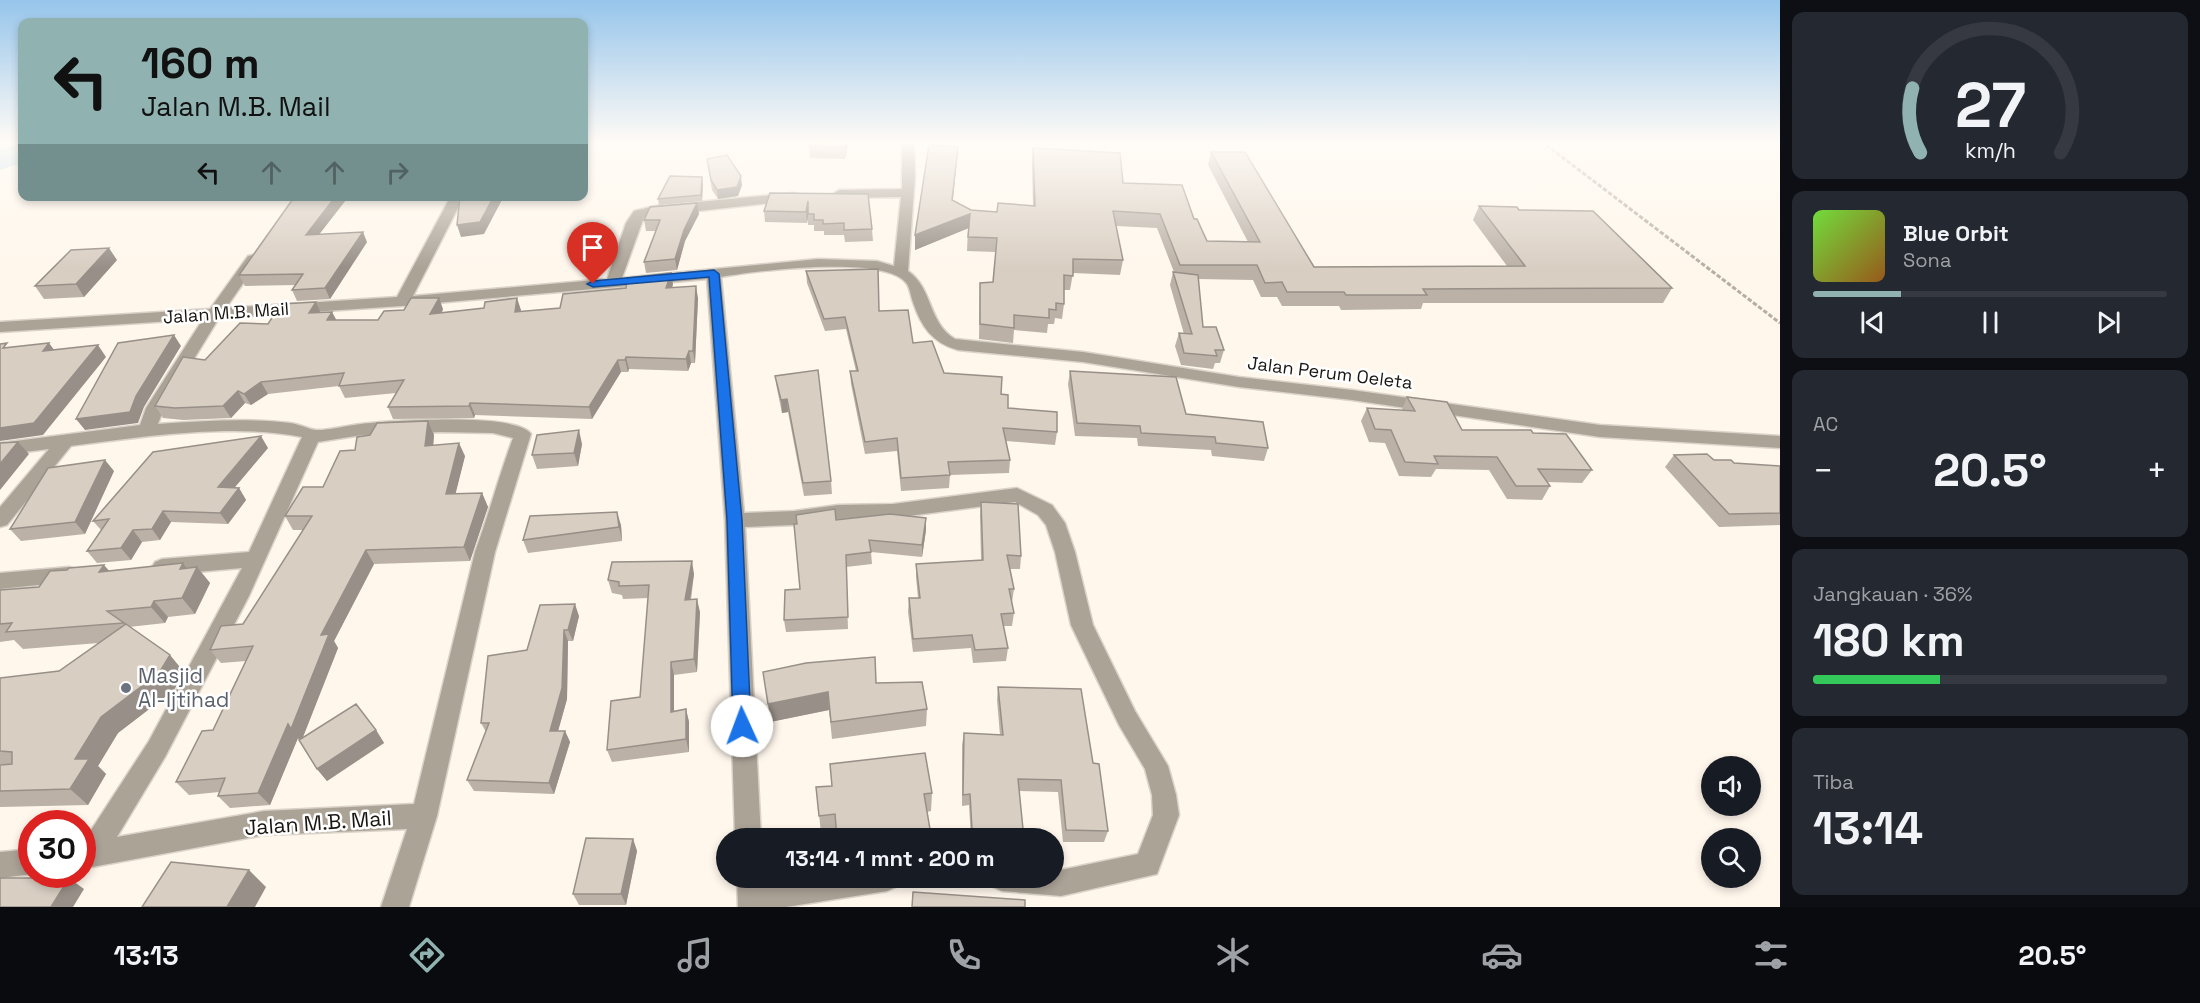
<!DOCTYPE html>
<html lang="id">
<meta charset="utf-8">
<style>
:root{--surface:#171b24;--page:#242831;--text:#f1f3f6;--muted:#9ea1a6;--line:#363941;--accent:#90b3b2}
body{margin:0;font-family:"Space Grotesk",sans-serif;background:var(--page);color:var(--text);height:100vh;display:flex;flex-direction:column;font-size:22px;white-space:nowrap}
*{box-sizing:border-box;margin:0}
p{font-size:20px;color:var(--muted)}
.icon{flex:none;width:33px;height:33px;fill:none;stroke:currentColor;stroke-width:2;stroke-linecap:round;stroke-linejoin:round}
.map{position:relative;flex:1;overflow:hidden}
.sheet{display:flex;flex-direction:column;gap:12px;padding:12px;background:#0d0f14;width:420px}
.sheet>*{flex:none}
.top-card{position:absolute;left:18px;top:18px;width:570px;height:183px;border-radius:12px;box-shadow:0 3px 9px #0003;background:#90b3b2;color:#111;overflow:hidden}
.fabs{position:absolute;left:1701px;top:756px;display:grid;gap:12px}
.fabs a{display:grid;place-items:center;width:60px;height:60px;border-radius:50%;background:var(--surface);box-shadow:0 3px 9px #0003;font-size:30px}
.speed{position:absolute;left:18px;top:810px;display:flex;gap:12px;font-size:30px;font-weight:700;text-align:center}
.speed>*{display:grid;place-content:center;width:78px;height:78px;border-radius:50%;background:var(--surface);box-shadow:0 3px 9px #0003;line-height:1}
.speed .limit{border:9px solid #d22;background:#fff;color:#111}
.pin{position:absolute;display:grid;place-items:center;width:51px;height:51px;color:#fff;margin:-62px -26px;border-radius:50% 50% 50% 0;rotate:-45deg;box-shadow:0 0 6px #0007}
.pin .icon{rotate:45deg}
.me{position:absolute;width:66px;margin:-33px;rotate:358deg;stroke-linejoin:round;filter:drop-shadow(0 0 4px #0008)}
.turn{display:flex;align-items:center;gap:21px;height:126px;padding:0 24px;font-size:27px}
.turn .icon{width:78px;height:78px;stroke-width:2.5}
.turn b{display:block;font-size:42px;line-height:51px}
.lanes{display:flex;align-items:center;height:57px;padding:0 24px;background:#0003;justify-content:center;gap:30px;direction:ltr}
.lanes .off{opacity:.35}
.big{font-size:45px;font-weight:600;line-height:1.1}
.sheet .widget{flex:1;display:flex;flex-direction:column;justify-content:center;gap:9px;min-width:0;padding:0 21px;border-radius:12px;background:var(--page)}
.sheet .dial{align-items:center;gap:0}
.dial svg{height:156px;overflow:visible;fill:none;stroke:var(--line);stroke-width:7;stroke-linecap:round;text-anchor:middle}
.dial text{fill:var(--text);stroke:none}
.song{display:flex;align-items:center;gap:18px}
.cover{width:72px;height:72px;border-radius:9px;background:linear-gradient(135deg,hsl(100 70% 55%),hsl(30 70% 35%))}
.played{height:6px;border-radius:3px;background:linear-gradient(90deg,var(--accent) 25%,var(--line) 25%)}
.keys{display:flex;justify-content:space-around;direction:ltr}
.heat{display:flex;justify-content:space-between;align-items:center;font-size:33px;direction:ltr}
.charge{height:9px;border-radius:4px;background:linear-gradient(90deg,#34c759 36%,var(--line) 0)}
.trip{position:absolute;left:716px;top:828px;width:348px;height:60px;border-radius:30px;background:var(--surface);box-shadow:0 3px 9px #0003;font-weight:600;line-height:60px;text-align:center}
.tab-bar{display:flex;height:96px;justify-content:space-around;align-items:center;background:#090b0e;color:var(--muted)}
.tab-bar .icon{width:42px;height:42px}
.tab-bar .on{color:var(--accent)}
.tab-bar b{font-size:27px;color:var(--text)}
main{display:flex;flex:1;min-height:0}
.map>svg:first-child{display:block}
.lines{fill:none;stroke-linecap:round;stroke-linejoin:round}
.river{fill:#bcdff0;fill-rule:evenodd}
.minor-casing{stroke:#dad3c9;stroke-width:3}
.path{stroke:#b4aea5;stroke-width:3;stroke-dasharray:4.5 2;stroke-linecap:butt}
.minor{fill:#aca397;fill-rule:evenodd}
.wall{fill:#bbb1a7}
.shaded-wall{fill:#989088}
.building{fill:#d9cec2;stroke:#989088;stroke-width:1.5}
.route{fill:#1a73e8;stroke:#114b97;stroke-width:1.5}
.worship-dot{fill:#6b7280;stroke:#fff;stroke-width:2}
.labels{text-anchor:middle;stroke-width:5;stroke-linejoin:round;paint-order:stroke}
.street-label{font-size:18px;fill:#191511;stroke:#fff}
.near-worship-label{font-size:21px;fill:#5b616d;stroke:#fff;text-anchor:start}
.near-street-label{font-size:21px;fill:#191511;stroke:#fff}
</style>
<main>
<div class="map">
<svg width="1780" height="907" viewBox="0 0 1780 907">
<rect width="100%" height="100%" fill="#fff7ec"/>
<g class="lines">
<path class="river" d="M22 143V163L0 170V150Z"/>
<defs>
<path id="minor" d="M902 141H914L915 176 908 271C933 288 928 323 955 339L1083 352 1239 377 1352 390 1600 425 1780 436V448L1600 437 1352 400 1239 387 1083 362 958 350C932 343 921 326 913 302 911 297 910 289 907 284 887 254 755 271 721 277L744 513 794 511 838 505 893 504 1017 488 1052 505 1065 523 1075 552 1093 625 1135 711 1168 766 1176 795 1179 815 1157 874 1061 896 1002 891 993 887 989 878H1053V869L1061 870 1138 854 1153 815 1152 795 1145 769 1119 725 1071 625 1055 552 1046 525 1038 515 1015 502 893 518 838 519 794 525 745 527 761 838H735L725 520 707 279 402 306 219 318 164 408 158 424C202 421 247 418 290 423 299 424 308 429 316 430 324 431 351 425 361 424 389 421 517 412 531 434L495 552 437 816 409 907H381L407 829 264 835 92 867 82 866V844L149 741 242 568 162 575 155 572 152 567 155 562 162 559 249 552 302 437C233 423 140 437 71 446L7 525 0 527V507L49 449 0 455V443L140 425 146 408 203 319 0 332V322L210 309 248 256 253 255 260 259 226 308 397 297 451 196H464L413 296 607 279 626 223 634 211 655 206 793 193 798 194 799 197 798 200 644 217 622 278 818 259 877 261 894 266 901 197 839 198 833 194 839 190 902 189ZM440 432 493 433 513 438C499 476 489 514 475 552L414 804 264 811 117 837 165 757 249 596 318 442 362 435Z
M69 567 76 569 79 575 76 581 0 589V573Z
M32 849 33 874 0 878V852Z
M737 878H763L764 884 804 878H900L896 887 887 891 786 907H738Z"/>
</defs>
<use href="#minor" class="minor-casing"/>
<path class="path" d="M1541 141 1780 323"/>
<use href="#minor" class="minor"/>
</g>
<path class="wall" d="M811 141H849L845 159 810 158 809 146Z
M958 147 953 200 971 210 997 212 1033 206 1032 162 1033 148 1123 183 1194 219 1207 241 1248 242 1208 165 1211 152 1314 267 1507 266 1473 220 1479 206 1519 210 1672 288 1663 303H1423L1421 309 1341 310 1339 306H1282L1277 297H1261L1253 280 1198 279 1203 327 1224 350 1220 363H1215L1213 369 1181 365 1175 346 1179 333 1184 334 1170 285 1173 272H1174L1157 228 1116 226 1123 260 1120 275 1073 273 1070 290H1064V304L1062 319 1055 318 1054 324H1048L1047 333 1014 330 1013 343 979 339 980 283 993 282 996 252 967 251 968 228 915 250Z
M707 159 742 185 738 196 718 199 712 190Z
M703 183 702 201 659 205 658 199Z
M770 193 872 229 873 241 845 242 844 235H824V231H814V225H808V217L807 223 765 222 764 211Z
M349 196 319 234 367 242 330 299 297 301 292 290 296 285 245 286 239 275Z
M699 214 685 241 677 270 646 273 644 262 656 231H646L644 220Z
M117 260 84 297 44 299 35 286Z
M806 271 879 311 944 373 1001 394 1008 408 1057 432 1055 445 1006 441 1010 460 1009 473 950 475 949 488 901 491 897 451 865 454 851 384 850 371H856L846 329 825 331 807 283Z
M673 284 672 288 698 298 695 363H691L688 371 629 369 628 372H621L592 419 475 415 474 418 393 419 388 407 396 393 345 398 339 386 268 394 251 405 245 403 231 418 183 420 163 418 155 406 205 360 268 324 320 312H332L336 320H378L443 309 442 313 521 310 520 312 560 308Z
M1070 371 1186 414 1268 448 1264 461 1212 456 1211 450 1138 446 1137 438 1075 436 1068 384Z
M775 376 831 481 832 494 804 496 788 412 782 413 777 389Z
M1407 397 1462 430 1533 433 1592 470 1582 483 1547 482 1550 486 1542 500 1507 499 1489 470 1436 469 1431 477 1399 476 1385 443 1369 442 1361 421 1367 408 1402 410Z
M428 421 434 435 433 446 465 456 455 494 482 493 488 507 470 561 374 564 334 641 338 648 303 737 376 730 384 743 327 781 317 769 298 738 270 805 230 808 218 796 219 792 189 795 176 782 213 730 246 661 221 663 210 650 243 624 303 530H293L285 516 323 487 370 435Z
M582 444 578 466 537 469 532 455Z
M268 448 234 488H239L246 500 228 524 171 522 160 540 142 542 131 560 97 563 87 551 101 530 93 521Z
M1674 455 1734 463 1780 466V525L1719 527 1665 467Z
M114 471 85 534 21 541 10 529Z
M981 502 1021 556 1020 569H1010L1014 589 1012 602 1014 613 1012 626H1003L1008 648 1006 661 973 663 971 648 913 652 908 612 909 598H918L916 577V564L981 560 980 515Z
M926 518V530L922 557 871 552 872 564 846 567 848 629 786 632 784 620 836 520Z
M621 525 622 541 528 553 523 540Z
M183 563 187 568 197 567 210 583 195 614 168 617 165 623 129 627 184 672 174 690 118 733 98 766 106 774 88 805 0 807V765H3L0 764V678L59 671 99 643 23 649 14 640 0 642V590L39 587 109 571Z
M694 574 691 600 700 612 697 672 674 675V711L686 709 689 722V752L612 762 607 750 640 697 648 598 623 599 622 595 612 593 608 580Z
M579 616 573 641H568L567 699 558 731H565L570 742 554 794 474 791 467 780 486 732 481 723 527 650Z
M876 683 927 709 926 726 832 739 829 710 770 722Z
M998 687 1093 763 1108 831 1104 842H1063L1058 792 1019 791 1023 829 1021 838H971L969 805 962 806V745L964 733 1000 735 997 700Z
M816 787 932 793 931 811 927 812 930 829 929 838H837L836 831 821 833Z
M633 839 637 851 626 905H579L573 894Z"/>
<path class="shaded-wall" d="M846 141H849L845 159V147Z
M958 147 957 160 951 214 952 200Z
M741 176 742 185 738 196 718 199 717 190Z
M702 177 703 183 702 201 701 195Z
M336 196H349L311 245 306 235Z
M494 196H504L484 234 461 237 457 225Z
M808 201V217L807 223 806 212Z
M697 203 699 214 685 241 677 270 675 259 684 230Z
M970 214 969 228 915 250V235Z
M363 232 367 242 330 299 325 288Z
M109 248 117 260 84 297 76 284Z
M671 273 673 284 668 300 666 288Z
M696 286 698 298 695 363 693 351Z
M439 298 443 309 435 325 430 314Z
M517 298 521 310 519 324 515 312Z
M316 302 321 314 309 313Z
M332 312 338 323 327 320Z
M174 335 181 346 144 407 138 423 85 430 76 419 136 396Z
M49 343 58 355 43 351Z
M98 345 106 357 43 435 0 441V428Z
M689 351 691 363 688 371 686 359Z
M626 357 629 369 628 372 625 360Z
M618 360 621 372 592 419 589 407Z
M261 382 268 394 251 405 244 394Z
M238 391 245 403 231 418 223 406Z
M787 399 788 412 782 413 781 400Z
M470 403 475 415 474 418 469 406Z
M428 421 434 435 432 460 425 446Z
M579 430 582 444 578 466 574 453Z
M261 436 268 448 225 499 218 487Z
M18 442 29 454 0 490V464Z
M459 443 465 456 452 508 446 494Z
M105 460 114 471 85 534 75 522Z
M239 488 246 500 228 524 220 513Z
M482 493 488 507 470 561 464 547Z
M163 511 171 522 160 540 152 529Z
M617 512 621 525 622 541 619 527Z
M926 518V530L922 557V545Z
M133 530 142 542 131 560 121 548Z
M366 550 374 564 334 641 338 648 301 742 298 738 270 805 258 793 288 724 321 635Z
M692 561 694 574 688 613 685 600Z
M183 563 193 576 197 567 210 583 195 614 182 598 180 569Z
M104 565 118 581 99 572Z
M697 599 700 612 697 672 694 659Z
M154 601 168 617 165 623 151 607Z
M575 604 579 616 573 641 568 630Z
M564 630 568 641 567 699 555 742 550 731Z
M170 655 184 672 174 690 118 733 98 766 106 774 88 805 70 789 75 759 101 717Z
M671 662 674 675V724L671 712Z
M828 692 829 710 770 722 768 704Z
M686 709 689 722V752L686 739Z
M376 730 384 743 327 781 317 769Z
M565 731 570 742 554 794 549 783Z
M633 839 637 851 626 905 621 894Z
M249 870 266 887 255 907H227Z
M69 878 84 889 73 907H51Z"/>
<path class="building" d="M811 141H846L845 147 809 146Z
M929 145 958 147 952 200 971 210 997 212 998 203 1035 206 1033 148 1120 153 1123 183 1182 185 1194 219H1197L1207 241 1260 242 1211 152H1245L1314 267 1525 266 1479 206 1517 207 1519 210 1593 211 1672 288 1423 289 1427 295H1346L1344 292H1287L1282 282 1265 283 1257 265H1180L1160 214 1113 211 1123 260 1073 259V276L1064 275V304L1056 303V310L1049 309V318L1014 315V328L980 324V283L993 282 997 238 968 237 970 214 915 235Z
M727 155 741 176 737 187 717 190 711 180 707 159Z
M670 176 702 177 701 195 658 199Z
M770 193 868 194 872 229 844 230V223L823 224V220H814V214H808V201L806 212 764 211Z
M295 196H336L306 235 363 232 325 288 292 290 303 274 239 275Z
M460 196H494L480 222 457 225Z
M697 203 684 230 675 259 644 262 660 220H644L650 207Z
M109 248 76 284 35 286 71 250Z
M878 269 879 311 908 310 913 343 932 341 944 373 1002 377 1001 394 1008 395V408L1057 412V432L1003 428 1010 460 948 462 950 475 901 478 897 438 865 442 850 371H858L845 317 824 319 806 271Z
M1173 272 1198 275 1203 327H1216L1224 350H1215L1217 356 1184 353 1179 333 1192 334Z
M671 273 666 288 696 286 693 351H689L686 359 626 357 625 360H618L589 407 470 403 469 406 388 407 404 380 339 386 344 373 261 382 244 394 238 391 223 406 175 408 155 406 183 357 205 360 240 323 268 324 281 304 316 302 309 313 332 312 327 320H378L384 311 404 310 411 298H439L430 314 484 308 485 302 517 298 515 312 560 308 563 294 626 288 627 278Z
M174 335 136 396 130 412 76 419 118 343Z
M7 343 3 348 49 343 43 351 98 345 34 423 0 428V344Z
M818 370 831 481 803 483 787 399 781 400 775 376Z
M1070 371 1176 377 1186 414 1263 422 1268 448 1216 443 1215 437 1141 433 1140 426 1077 423Z
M1407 397 1447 402 1462 430H1531L1533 433 1566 434 1592 470 1538 469 1550 486H1516L1497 457 1434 456 1438 464 1405 462 1391 430 1375 429 1367 408 1415 411Z
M428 421 425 446 459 443 446 494 482 493 464 547 366 550 321 635 329 634 291 729 288 724 258 793 218 796 225 778 176 782 202 731 213 730 253 646 210 650 221 626 243 624 312 516H285L303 487H323L340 451 355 450 357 437 370 435 377 423Z
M579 430 574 453 532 455 537 435Z
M261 436 218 487 239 488 220 513 163 511 152 529 133 530 121 548 87 551 109 519 93 521 153 452Z
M18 442 0 464V443Z
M1707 454 1714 460H1731L1734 463 1780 466V513L1729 514 1674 455Z
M105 460 75 522 10 529 48 468Z
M981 502 1018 504 1021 556 1007 555 1014 589H1009L1014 613 1001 614 1008 648 975 650 972 635 913 639 909 598H920L916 564 983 560Z
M835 509 836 520 890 514 926 518 922 545 869 540 871 552 846 555 848 617 784 620 785 590 800 589 794 524H797L796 515Z
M617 512 619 527 523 540 530 516Z
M692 561 685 600 697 599 694 659 671 662V712L686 709V739L607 750 611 701 640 697 649 585 619 586V582L608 580 612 562Z
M183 563 180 569 197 567 182 598 154 601 151 607 107 611 124 623 6 632 12 623 0 624V590L39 587 50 571 67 570 69 568 104 565 99 572Z
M575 604 568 630H564L562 688 550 731H565L549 783 467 780 489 723H481L488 656 527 650 540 605Z
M126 624 170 655 159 673 101 717 75 759H89L70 789 0 791V765L12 764V752L0 751V678L59 671Z
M875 657 876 683 922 682 927 709 831 722 828 692 768 704 763 672 806 663Z
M998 687 1081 689 1093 763 1099 764 1108 831 1066 830 1061 780 1018 779 1023 829H972L970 794 963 795 964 733 1003 735Z
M356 704 376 730 317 769 299 740Z
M925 753 932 793 924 794 930 829 856 838H837L835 814 819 816 816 787 832 786 830 764Z
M586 838 633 839 621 894H573Z
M171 862 249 870 227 907H142Z
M0 878H69L51 907H0Z
M913 892 1025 900V907H912Z"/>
<linearGradient id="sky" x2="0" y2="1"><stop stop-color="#96c5eb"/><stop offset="0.53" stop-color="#fffbf6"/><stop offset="1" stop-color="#fffbf6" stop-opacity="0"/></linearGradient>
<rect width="1780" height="268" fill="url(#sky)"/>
<path class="route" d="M714 270 719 274 742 520 751 726 748 732 742 734 736 732 733 726 727 520 709 277 593 287 587 284 593 281Z"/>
<circle class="worship-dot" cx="126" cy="688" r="6"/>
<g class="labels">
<g class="street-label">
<text transform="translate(226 313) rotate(-4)" y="6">Jalan M.B. Mail</text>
<text transform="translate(1330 373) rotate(7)" y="6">Jalan Perum Oeleta</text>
</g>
<g class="near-worship-label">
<text x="138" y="683">Masjid<tspan x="138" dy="24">Al-Ijtihad</tspan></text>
</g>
<g class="near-street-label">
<text transform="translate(318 823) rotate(-4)" y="7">Jalan M.B. Mail</text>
</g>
</g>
</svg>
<div class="fabs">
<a><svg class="icon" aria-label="sound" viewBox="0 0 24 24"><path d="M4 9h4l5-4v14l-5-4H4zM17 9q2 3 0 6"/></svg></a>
<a><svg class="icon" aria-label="search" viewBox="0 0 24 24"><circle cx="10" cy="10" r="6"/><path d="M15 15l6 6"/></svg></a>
</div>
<div class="speed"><div class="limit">30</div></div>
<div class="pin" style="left:593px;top:284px;background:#d93025"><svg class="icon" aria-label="arrive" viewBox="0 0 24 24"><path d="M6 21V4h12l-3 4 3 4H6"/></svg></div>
<svg class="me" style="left:742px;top:726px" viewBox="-20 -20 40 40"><circle r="19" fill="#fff"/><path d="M0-13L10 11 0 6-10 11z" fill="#1a73e8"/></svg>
<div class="trip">13:14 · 1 mnt · 200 m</div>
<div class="top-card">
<div class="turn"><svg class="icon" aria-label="left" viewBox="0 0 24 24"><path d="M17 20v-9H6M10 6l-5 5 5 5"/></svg><div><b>160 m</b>Jalan M.B. Mail</div></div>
<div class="lanes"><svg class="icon" aria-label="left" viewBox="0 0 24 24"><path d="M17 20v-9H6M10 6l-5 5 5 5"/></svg><svg class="icon off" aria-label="ahead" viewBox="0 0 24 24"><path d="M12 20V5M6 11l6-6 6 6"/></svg><svg class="icon off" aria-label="ahead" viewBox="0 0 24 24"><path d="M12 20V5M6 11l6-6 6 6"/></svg><svg class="icon off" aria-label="right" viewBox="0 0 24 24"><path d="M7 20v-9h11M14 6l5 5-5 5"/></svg></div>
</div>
</div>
<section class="sheet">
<div class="widget dial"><svg viewBox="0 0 100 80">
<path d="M14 69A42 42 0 1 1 86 69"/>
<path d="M14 69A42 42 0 0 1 10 36" stroke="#90b3b2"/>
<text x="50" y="56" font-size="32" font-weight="700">27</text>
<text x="50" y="72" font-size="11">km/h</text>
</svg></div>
<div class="widget">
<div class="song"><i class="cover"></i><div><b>Blue Orbit</b><p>Sona</p></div></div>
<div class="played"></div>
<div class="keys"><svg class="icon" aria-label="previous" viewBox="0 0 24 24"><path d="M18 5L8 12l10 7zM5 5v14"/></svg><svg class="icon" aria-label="pause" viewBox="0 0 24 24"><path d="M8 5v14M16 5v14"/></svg><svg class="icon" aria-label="next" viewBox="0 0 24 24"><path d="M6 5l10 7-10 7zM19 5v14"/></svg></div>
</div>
<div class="widget"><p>AC</p>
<div class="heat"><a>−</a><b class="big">20.5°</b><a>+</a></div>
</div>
<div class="widget"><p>Jangkauan · 36%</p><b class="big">180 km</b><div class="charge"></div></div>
<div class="widget"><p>Tiba</p><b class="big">13:14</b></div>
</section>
</main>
<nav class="tab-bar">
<b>13:13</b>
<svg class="icon on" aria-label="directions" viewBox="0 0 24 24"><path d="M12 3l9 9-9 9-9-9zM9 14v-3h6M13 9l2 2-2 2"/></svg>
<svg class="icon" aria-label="music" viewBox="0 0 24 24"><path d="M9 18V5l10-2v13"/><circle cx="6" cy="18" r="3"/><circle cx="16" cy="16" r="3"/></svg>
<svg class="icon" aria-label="phone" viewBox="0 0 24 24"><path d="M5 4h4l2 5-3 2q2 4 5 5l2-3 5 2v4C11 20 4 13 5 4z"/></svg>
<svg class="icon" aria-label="climate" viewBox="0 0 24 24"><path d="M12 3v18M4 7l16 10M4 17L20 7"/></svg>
<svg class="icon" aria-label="car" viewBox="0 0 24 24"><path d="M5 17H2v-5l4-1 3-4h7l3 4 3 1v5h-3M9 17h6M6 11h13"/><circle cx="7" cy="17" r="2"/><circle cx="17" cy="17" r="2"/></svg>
<svg class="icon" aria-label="filters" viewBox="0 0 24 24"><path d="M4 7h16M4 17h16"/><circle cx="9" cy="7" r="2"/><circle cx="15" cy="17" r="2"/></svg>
<b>20.5°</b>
</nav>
